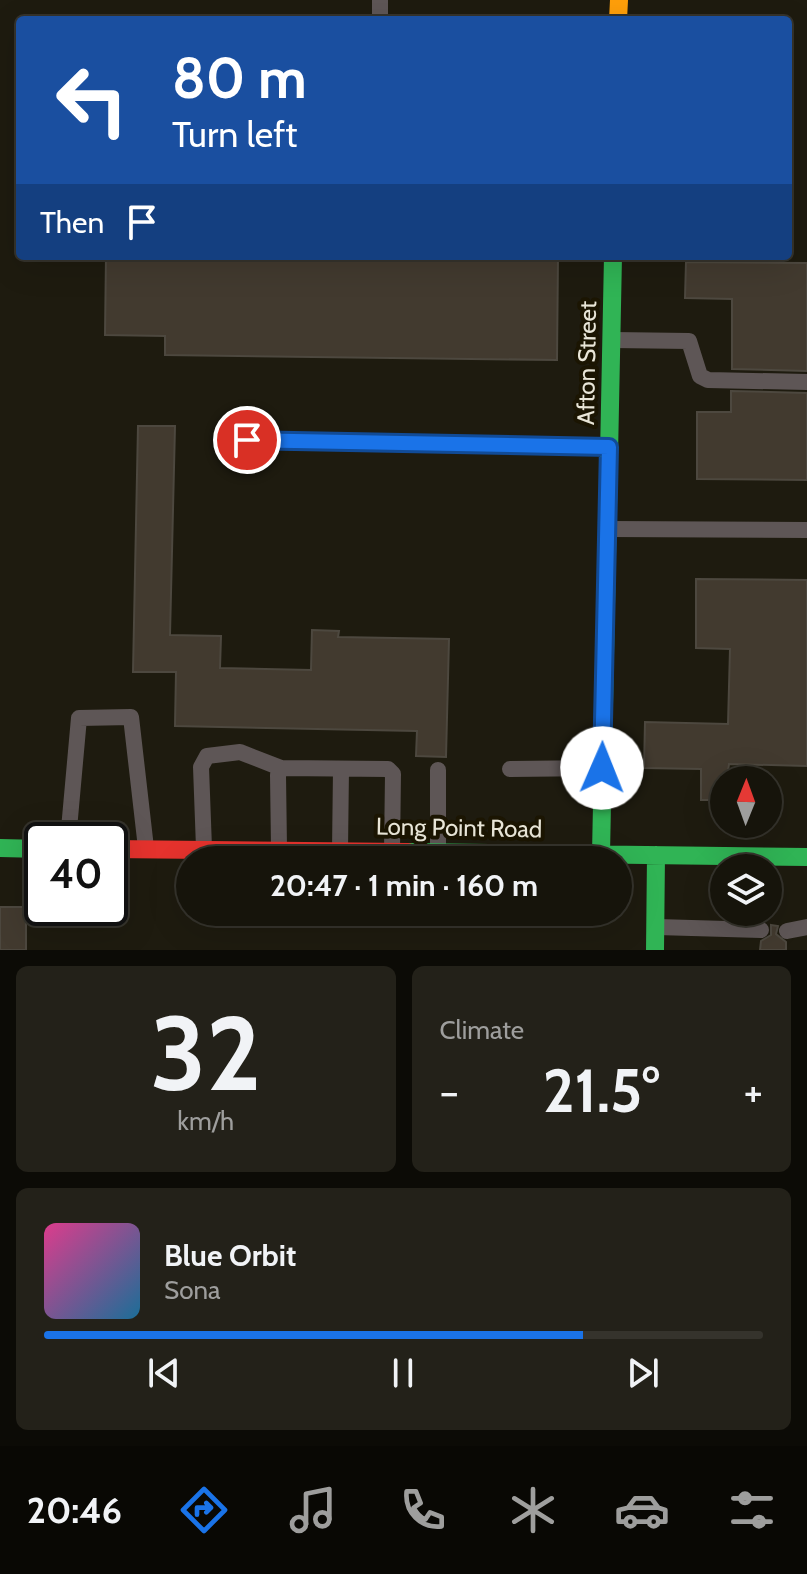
<!DOCTYPE html>
<meta charset="utf-8">
<style>
:root{--surface:#16140b;--page:#232119;--text:#f1f3f6;--muted:#9e9e9d;--line:#35332c;--accent:#1a73e8}
body{margin:0;font-family:Cabin,sans-serif;background:var(--page);color:var(--text);height:100vh;display:flex;flex-direction:column;font-size:30px;white-space:nowrap}
*{box-sizing:border-box;margin:0}
p{font-size:26px;color:var(--muted)}
.icon{flex:none;width:44px;height:44px;fill:none;stroke:currentColor;stroke-width:2;stroke-linecap:round;stroke-linejoin:round}
.map{position:relative;height:950px;overflow:hidden}
.drawer{display:flex;flex-direction:column;gap:16px;padding:16px;background:#0c0b06;flex:1}
.drawer>*{flex:none}
.banner{position:absolute;left:16px;top:16px;width:776px;height:244px;border-radius:8px;box-shadow:0 8px 32px #0002,0 0 0 2px var(--line);background:#1a4fa0;color:#fff;overflow:hidden}
.needle{width:52px;rotate:1deg}
.buttons{position:absolute;left:710px;top:766px;display:grid;gap:16px}
.buttons a{display:grid;place-items:center;width:72px;height:72px;border-radius:50%;background:var(--surface);box-shadow:0 8px 32px #0002,0 0 0 2px var(--line);font-size:40px}
.speed{position:absolute;left:24px;top:822px;display:flex;gap:16px;font-size:40px;font-weight:700;text-align:center}
.speed>*{display:grid;place-content:center;width:104px;height:104px;border-radius:50%;background:var(--surface);box-shadow:0 8px 32px #0002,0 0 0 2px var(--line);line-height:1}
.speed .limit{border:4px solid #111;border-radius:12px;background:#fff;color:#111}
.pin{position:absolute;display:grid;place-items:center;width:68px;height:68px;color:#fff;margin:-34px;border:4px solid #fff;border-radius:50%;box-shadow:0 2px 8px #0007}
.me{position:absolute;width:88px;margin:-44px;rotate:1deg;stroke-linejoin:round;filter:drop-shadow(0 0 6px #0008)}
.turn{display:flex;align-items:center;gap:28px;height:168px;padding:0 24px;font-size:36px}
.turn .icon{width:104px;height:104px;stroke-width:2.5}
.turn b{display:block;font-size:56px;line-height:68px}
.then{display:flex;align-items:center;height:76px;padding:0 24px;background:#0003;gap:16px;font-size:30px}
.big{font-size:60px;font-weight:700;line-height:1.1}
.drawer .card{flex:1;display:flex;flex-direction:column;justify-content:center;gap:12px;min-width:0;padding:0 28px;border-radius:12px;background:var(--page)}
.drawer .dial{align-items:center;gap:0}
.dial b{font-size:104px;line-height:1}
.song{display:flex;align-items:center;gap:24px}
.cover{width:96px;height:96px;border-radius:12px;background:linear-gradient(135deg,hsl(330 70% 55%),hsl(200 70% 35%))}
.played{height:8px;border-radius:4px;background:linear-gradient(90deg,var(--accent) 75%,var(--line) 75%)}
.keys{display:flex;justify-content:space-around;direction:ltr}
.heat{display:flex;justify-content:space-between;align-items:center;font-size:44px;direction:ltr}
.drawer .tiles{flex:1;display:grid;gap:16px;grid-template-columns:1fr 1fr}
.card:last-child{grid-column:span 2}
.trip{position:absolute;left:176px;top:846px;width:456px;height:80px;border-radius:40px;background:var(--surface);box-shadow:0 8px 32px #0002,0 0 0 2px var(--line);font-weight:700;line-height:80px;text-align:center}
.tab-bar{display:flex;height:128px;justify-content:space-around;align-items:center;background:#090804;color:var(--muted)}
.tab-bar .icon{width:56px;height:56px}
.tab-bar .active{color:var(--accent)}
.tab-bar b{font-size:36px;color:var(--text)}
.map>svg:first-child{display:block}
.building{fill:#423a2f;stroke:#4d483f;stroke-width:2}
.lines{fill:none;stroke-linecap:round;stroke-linejoin:round}
.lane{stroke:#5e5656;stroke-width:16}
.fast{stroke:#30b455;stroke-width:18}
.slow{stroke:#ff9f0a;stroke-width:18}
.jam{stroke:#e5322d;stroke-width:18}
.route-casing{stroke:#114b97;stroke-width:20}
.route{stroke:#1a73e8;stroke-width:14}
.labels{text-anchor:middle;stroke-width:8;stroke-linejoin:round;paint-order:stroke}
.street-label{font-size:24px;fill:#e9e6d8;stroke:#1b1502}
</style>
<div class="map">
<svg width="807" height="950" viewBox="0 0 807 950">
<rect width="100%" height="100%" fill="#1e1b0f"/>
<path class="building" d="M106 256H558L557 360 165 355V336L105 335Z
M686 262 807 263V371L732 369V299L685 298Z
M731 391 807 393V480L697 479V412H731Z
M138 426H175L170 635 221 636 220 668 311 670 312 630 339 631 338 637 449 639 446 757 416 756 417 731 175 726 176 672H133Z
M696 579 807 580V766L729 764 724 800H701V769L644 768 645 722 728 724 730 649 696 648Z
M0 907H26V950H0Z
M771 925 778 926 776 934 786 942V950H760L761 941 771 935Z"/>
<g class="lines">
<path class="lane" d="M380 20V0
M613 340 689 341 700 376 708 380 807 382
M247 440 609 447
M609 529 807 530
M510 769 601 768
M68 840 79 718 131 717 146 848
M204 848 201 767 207 756 240 752 281 768
M279 848 278 775 281 768 388 769 393 774 392 851
M340 850 341 769
M438 850V770
M657 927 761 930
M787 931 807 927"/>
<path class="fast" d="M0 848 42 849
M408 852 807 857
M601 854 613 256
M655 950 656 855"/>
<path class="slow" d="M618 20 619 0"/>
<path class="jam" d="M110 849 408 852"/>
</g>
<g class="lines">
<defs>
<path id="route" d="M247 440 609 447 602 768"/>
</defs>
<use href="#route" class="route-casing"/>
<use href="#route" class="route"/>
</g>
<g class="labels">
<g class="street-label">
<text transform="translate(587 363) rotate(-89)" y="8">Afton Street</text>
<text transform="translate(459 828) rotate(1)" y="8">Long Point Road</text>
</g>
</g>
</svg>
<div class="buttons">
<a><svg class="needle" viewBox="-14 -14 28 28"><path d="M0-13l5 13h-10z" fill="#e53935"/><path d="M0 13l5-13h-10z" fill="#9e9e9d"/></svg></a>
<a><svg class="icon" aria-label="layers" viewBox="0 0 24 24"><path d="M12 4l9 5-9 5-9-5zM3 14l9 5 9-5"/></svg></a>
</div>
<div class="speed"><div class="limit">40</div></div>
<div class="pin" style="left:247px;top:440px;background:#d93025"><svg class="icon" aria-label="arrive" viewBox="0 0 24 24"><path d="M6 21V4h12l-3 4 3 4H6"/></svg></div>
<svg class="me" style="left:602px;top:768px" viewBox="-20 -20 40 40"><circle r="19" fill="#fff"/><path d="M0-13L10 11 0 6-10 11z" fill="#1a73e8"/></svg>
<div class="trip">20:47 · 1 min · 160 m</div>
<div class="banner">
<div class="turn"><svg class="icon" aria-label="left" viewBox="0 0 24 24"><path d="M17 20v-9H6M10 6l-5 5 5 5"/></svg><div><b>80 m</b>Turn left</div></div>
<div class="then">Then<svg class="icon" aria-label="arrive" viewBox="0 0 24 24"><path d="M6 21V4h12l-3 4 3 4H6"/></svg></div>
</div>
</div>
<section class="drawer">
<div class="tiles">
<div class="card dial"><b>32</b><p>km/h</p></div>
<div class="card"><p>Climate</p>
<div class="heat"><a>−</a><b class="big">21.5°</b><a>+</a></div>
</div>
<div class="card">
<div class="song"><i class="cover"></i><div><b>Blue Orbit</b><p>Sona</p></div></div>
<div class="played"></div>
<div class="keys"><svg class="icon" aria-label="previous" viewBox="0 0 24 24"><path d="M18 5L8 12l10 7zM5 5v14"/></svg><svg class="icon" aria-label="pause" viewBox="0 0 24 24"><path d="M8 5v14M16 5v14"/></svg><svg class="icon" aria-label="next" viewBox="0 0 24 24"><path d="M6 5l10 7-10 7zM19 5v14"/></svg></div>
</div>
</div>
</section>
<nav class="tab-bar">
<b>20:46</b>
<svg class="icon active" aria-label="directions" viewBox="0 0 24 24"><path d="M12 3l9 9-9 9-9-9zM9 14v-3h6M13 9l2 2-2 2"/></svg>
<svg class="icon" aria-label="music" viewBox="0 0 24 24"><path d="M9 18V5l10-2v13"/><circle cx="6" cy="18" r="3"/><circle cx="16" cy="16" r="3"/></svg>
<svg class="icon" aria-label="phone" viewBox="0 0 24 24"><path d="M5 4h4l2 5-3 2q2 4 5 5l2-3 5 2v4C11 20 4 13 5 4z"/></svg>
<svg class="icon" aria-label="climate" viewBox="0 0 24 24"><path d="M12 3v18M4 7l16 10M4 17L20 7"/></svg>
<svg class="icon" aria-label="car" viewBox="0 0 24 24"><path d="M5 17H2v-5l4-1 3-4h7l3 4 3 1v5h-3M9 17h6M6 11h13"/><circle cx="7" cy="17" r="2"/><circle cx="17" cy="17" r="2"/></svg>
<svg class="icon" aria-label="filters" viewBox="0 0 24 24"><path d="M4 7h16M4 17h16"/><circle cx="9" cy="7" r="2"/><circle cx="15" cy="17" r="2"/></svg>
</nav>
